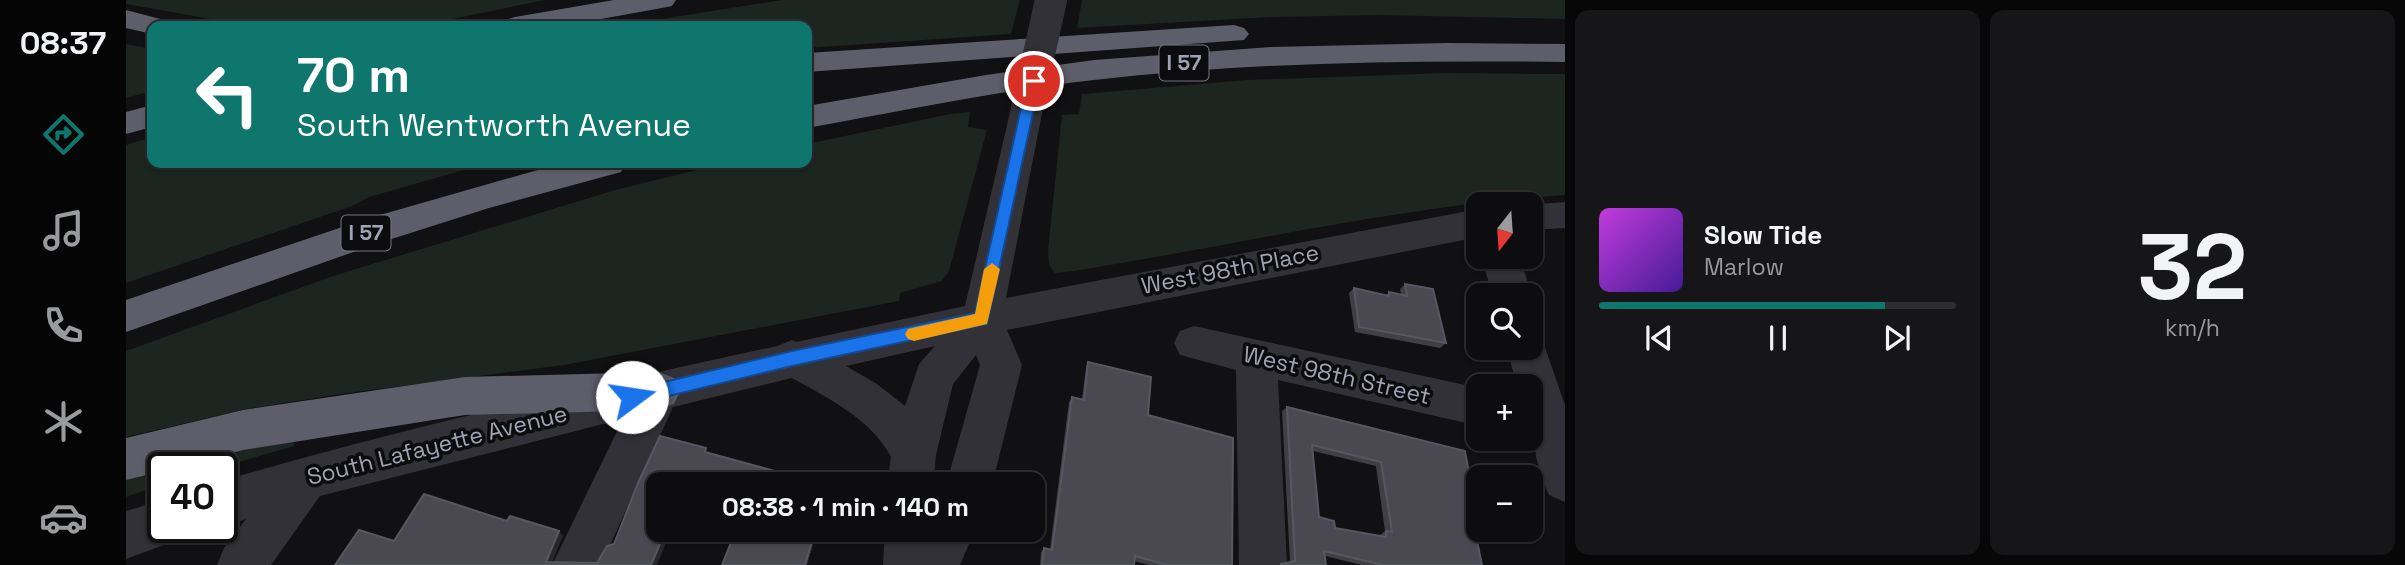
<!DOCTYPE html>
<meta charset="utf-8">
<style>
:root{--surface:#0d0c0e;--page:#161517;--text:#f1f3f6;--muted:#9a9b9e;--line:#2d2c2e;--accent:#0f766e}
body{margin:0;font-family:"Space Grotesk",sans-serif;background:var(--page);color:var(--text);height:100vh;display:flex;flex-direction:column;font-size:26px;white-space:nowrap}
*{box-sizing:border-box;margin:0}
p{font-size:23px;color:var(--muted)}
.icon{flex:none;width:38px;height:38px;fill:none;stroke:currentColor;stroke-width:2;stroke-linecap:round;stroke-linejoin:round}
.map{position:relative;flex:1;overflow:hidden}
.details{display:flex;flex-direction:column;gap:10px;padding:10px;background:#070708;width:840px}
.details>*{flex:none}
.top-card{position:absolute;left:21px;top:21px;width:665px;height:147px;border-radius:14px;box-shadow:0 2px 5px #0004,0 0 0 2px var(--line);background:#0f766e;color:#fff;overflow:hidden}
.needle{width:46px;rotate:197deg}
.fabs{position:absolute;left:1340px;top:192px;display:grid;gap:14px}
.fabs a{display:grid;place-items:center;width:77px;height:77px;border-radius:14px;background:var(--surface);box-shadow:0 2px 5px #0004,0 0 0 2px var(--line);font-size:35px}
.speed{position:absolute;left:21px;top:452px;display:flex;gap:14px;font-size:35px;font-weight:700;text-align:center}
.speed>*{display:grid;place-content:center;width:91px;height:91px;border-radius:50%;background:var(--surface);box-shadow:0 2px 5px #0004,0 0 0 2px var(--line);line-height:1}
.speed .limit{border:4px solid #111;border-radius:10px;background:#fff;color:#111}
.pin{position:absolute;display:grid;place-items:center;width:60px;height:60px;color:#fff;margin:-30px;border:4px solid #fff;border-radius:50%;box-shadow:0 2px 7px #0007}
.me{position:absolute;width:77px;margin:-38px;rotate:76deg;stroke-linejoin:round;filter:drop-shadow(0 0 5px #0008)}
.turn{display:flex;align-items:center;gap:24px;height:147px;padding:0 35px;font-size:32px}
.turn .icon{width:91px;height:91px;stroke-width:2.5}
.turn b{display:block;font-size:49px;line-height:60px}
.details .widget{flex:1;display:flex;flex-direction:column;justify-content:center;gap:10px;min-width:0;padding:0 24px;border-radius:14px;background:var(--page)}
.details .dial{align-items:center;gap:0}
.dial b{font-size:91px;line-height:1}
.song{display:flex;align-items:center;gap:21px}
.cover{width:84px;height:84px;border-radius:10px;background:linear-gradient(135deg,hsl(290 70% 55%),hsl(260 70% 35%))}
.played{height:7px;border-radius:4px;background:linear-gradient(90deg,var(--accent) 80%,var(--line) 80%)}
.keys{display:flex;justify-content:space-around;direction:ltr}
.details .tiles{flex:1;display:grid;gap:10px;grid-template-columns:repeat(2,1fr)}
.trip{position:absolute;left:520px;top:472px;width:399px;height:70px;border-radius:14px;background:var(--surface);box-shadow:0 2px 5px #0004,0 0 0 2px var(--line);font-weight:600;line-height:70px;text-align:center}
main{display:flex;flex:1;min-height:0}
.tab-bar{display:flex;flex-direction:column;width:126px;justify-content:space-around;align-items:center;background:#050506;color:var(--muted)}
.tab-bar .icon{width:49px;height:49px}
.tab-bar .active{color:var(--accent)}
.tab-bar b{font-size:32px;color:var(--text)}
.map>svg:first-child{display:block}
.green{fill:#1c251f}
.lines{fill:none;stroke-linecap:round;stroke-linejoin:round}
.minor{fill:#313137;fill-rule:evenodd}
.highway{fill:#5d5e69;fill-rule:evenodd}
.minor-bridge{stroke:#313137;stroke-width:32}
.wall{fill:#3f3f45;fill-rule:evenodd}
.shaded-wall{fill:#28272c}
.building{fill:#4a4951;stroke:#575761;stroke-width:2;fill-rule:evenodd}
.route{fill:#1a73e8;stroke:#114b97;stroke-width:2}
.slow{fill:#f59e0b}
.labels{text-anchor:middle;stroke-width:7;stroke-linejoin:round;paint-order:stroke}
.shield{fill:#0c0b0d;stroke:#747582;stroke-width:2}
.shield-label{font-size:21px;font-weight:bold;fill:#a0a3b4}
.street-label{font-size:23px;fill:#a0a3b4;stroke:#0c0b0d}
</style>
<main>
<nav class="tab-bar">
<b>08:37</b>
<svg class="icon active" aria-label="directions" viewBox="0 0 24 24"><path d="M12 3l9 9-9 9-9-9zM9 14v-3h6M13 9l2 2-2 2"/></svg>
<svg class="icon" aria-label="music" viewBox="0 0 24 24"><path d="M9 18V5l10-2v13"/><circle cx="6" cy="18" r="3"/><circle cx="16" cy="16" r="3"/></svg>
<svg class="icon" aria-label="phone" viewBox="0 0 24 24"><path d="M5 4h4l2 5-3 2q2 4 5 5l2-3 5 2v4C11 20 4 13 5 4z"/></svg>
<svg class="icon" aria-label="climate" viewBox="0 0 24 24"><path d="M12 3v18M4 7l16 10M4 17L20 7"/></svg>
<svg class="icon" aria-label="car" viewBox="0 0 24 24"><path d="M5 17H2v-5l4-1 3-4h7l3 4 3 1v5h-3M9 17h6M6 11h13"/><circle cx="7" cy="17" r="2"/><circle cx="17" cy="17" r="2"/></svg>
</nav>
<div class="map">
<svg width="1439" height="565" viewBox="0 0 1439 565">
<rect width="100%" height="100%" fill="#111012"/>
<path class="green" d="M0 0H419L292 26H124L0 4Z
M656 0H894L885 34 681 48V26H491Z
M956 0H1439V19L1254 15 1148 17 951 28Z
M0 44 26 49V91L0 98Z
M1319 73 1439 74V195C1274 206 1111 245 948 271L929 273 923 265 922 250 936 115 953 114 956 94 1121 80Z
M844 112 842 127 861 130 823 271 816 281 774 293 773 301 438 365 221 393 120 409 0 437V351L207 276 489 190 599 163H681V144L824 114Z
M26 137V163H362L243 197 226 206 0 283V145Z
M168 435V446L95 467H37V484L0 497V471Z"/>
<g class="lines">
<path class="minor" d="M901 97 912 100 917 108 880 298 1353 209V237L881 330 896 365 866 485H820L854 365 850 355 827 384 810 455 807 485H761L765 457C745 419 702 398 666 378L547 407 475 565H426L497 419 194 496 145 565H91L98 548 120 519 96 527V481C278 427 465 387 651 346L666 340 670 342 839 306 885 108 890 100ZM809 346 793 364 779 406 751 384 720 366Z
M1439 202V228L1405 230V205H1401Z
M1356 257H1394L1406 296H1366Z
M1068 326 1353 388V426L1152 380 1161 565H1113L1110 370 1054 355 1048 343 1054 331Z
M1405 332 1415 336 1439 405V502L1423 495C1406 457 1405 427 1405 387H1391L1381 348H1405Z
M37 500V527H59L54 539 0 559V511Z
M759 530H849L834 565H757Z"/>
<path class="highway" d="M488 0H550L546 6 536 8 436 26H375L379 20 389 17Z
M0 10 38 20 42 26H26V34L0 28Z
M1108 25 1118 28 1123 34 1118 40 681 72V53Z
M1321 43 1439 44V62C1282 60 1124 62 968 80 871 91 776 111 681 128V106L860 75 968 60 1145 47Z
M26 105V127L0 134V112Z
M436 163H500L495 172 363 208 253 243 0 332V300L240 219Z
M533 372 548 378 554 391 548 404 533 410 339 415 117 450 50 467H37V471L0 480V438L117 410 339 377Z"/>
<path class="minor-bridge" d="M901 108 925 0"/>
</g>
<path class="wall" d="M1279 284 1320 343 1314 348 1229 332 1223 293 1228 288 1260 295 1263 292 1275 295 1274 289Z
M962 362 1022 415 1106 565H1023L1008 561V565H914L915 552 918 548 924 549 943 402 946 397 956 399 960 367Z
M1161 407 1345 484 1340 487 1356 565H1236L1199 556 1200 565H1154L1164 562 1156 411ZM1187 451 1250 466 1259 531 1254 535V536L1209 528 1193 517Z
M610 530H696L694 538 689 537 681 565H596Z"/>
<path class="shaded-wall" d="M540 530H545L531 565H525Z
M433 531 437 536 425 565 420 562Z
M689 532V537L681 565H679Z"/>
<path class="building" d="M1279 284 1307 289 1320 343 1233 327 1228 288 1263 296V292L1281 296Z
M962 362 1025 377 1022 415 1107 438 1106 565H1041L1009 556 1008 565H916L918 548 926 550 946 397 958 400Z
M1161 407 1339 451 1345 484 1339 483 1356 565H1257L1198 551 1200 565H1155V564L1169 561ZM1186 445 1255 462 1266 532 1260 531V537L1209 528 1208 521 1193 517Z
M534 436 580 448 579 452 700 485H532V530H540L525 565H209L233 530 268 541 298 494 381 521 384 516 433 531 420 562 471 563 481 546 488 544 512 483Z
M610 530H694V533L689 532 679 565H596Z"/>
<path class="route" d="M908 77 914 81 861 324 666 366 506 405 500 403 497 397 500 392 506 390 666 351 849 313 901 81Z"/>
<path class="slow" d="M866 263 874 269 861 324 788 341 782 339 779 334 782 329 849 314 858 269Z"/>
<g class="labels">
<g class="shield">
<rect x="1033.5" y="45.5" width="49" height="35" rx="5"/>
<rect x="215.5" y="215.5" width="49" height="35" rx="5"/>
</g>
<g class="shield-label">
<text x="1058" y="70">I 57</text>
<text x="240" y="240">I 57</text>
</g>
<g class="street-label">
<text transform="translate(1104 269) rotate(-11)" y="8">West 98th Place</text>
<text transform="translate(1211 375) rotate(13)" y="8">West 98th Street</text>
<text transform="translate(311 445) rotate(-14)" y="8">South Lafayette Avenue</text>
</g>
</g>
</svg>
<div class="fabs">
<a><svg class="needle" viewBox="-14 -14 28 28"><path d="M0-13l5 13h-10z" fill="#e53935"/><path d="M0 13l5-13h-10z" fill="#9a9b9e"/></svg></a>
<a><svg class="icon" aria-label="search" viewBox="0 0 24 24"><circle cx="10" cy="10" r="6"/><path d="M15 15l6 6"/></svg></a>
<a>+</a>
<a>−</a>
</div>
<div class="speed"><div class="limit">40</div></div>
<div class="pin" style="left:908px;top:81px;background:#d93025"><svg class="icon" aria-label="arrive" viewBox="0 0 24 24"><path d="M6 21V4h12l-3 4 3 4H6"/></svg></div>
<svg class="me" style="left:506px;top:397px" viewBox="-20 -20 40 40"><circle r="19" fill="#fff"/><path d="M0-13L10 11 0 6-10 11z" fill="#1a73e8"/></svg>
<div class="trip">08:38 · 1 min · 140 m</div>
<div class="top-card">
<div class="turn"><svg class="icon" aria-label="left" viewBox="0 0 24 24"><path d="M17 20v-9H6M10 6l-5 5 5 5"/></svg><div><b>70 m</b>South Wentworth Avenue</div></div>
</div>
</div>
<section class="details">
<div class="tiles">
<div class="widget">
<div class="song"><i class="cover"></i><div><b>Slow Tide</b><p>Marlow</p></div></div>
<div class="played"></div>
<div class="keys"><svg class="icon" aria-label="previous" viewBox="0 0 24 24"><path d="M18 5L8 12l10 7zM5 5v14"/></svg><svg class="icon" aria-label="pause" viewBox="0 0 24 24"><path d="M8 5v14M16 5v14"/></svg><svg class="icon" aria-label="next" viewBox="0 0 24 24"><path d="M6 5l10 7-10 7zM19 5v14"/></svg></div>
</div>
<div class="widget dial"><b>32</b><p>km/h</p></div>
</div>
</section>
</main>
